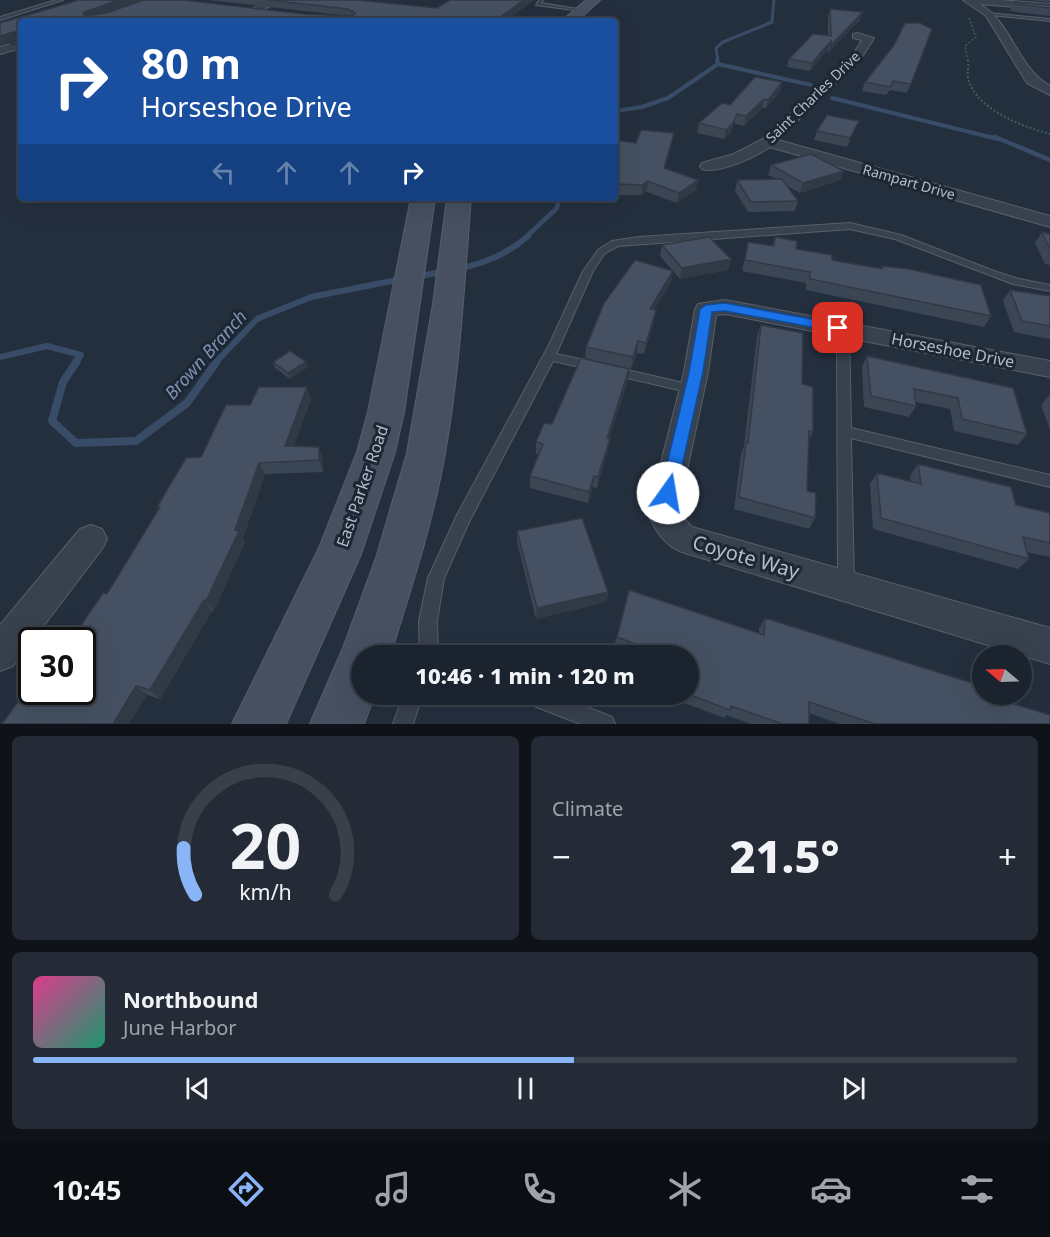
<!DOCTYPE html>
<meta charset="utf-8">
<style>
:root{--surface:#1b232e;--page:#242b36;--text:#f1f3f6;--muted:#a0a4aa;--line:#39404a;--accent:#8ab4f8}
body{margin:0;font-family:"Noto Sans",sans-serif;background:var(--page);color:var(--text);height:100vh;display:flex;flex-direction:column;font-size:22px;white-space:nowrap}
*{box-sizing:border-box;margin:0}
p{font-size:20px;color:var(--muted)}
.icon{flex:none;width:33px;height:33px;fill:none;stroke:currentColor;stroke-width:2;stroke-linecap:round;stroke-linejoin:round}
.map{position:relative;height:724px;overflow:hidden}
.details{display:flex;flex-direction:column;gap:12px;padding:12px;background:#0f1319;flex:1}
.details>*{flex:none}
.hud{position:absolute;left:18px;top:18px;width:600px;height:183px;border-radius:6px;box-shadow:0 6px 24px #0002,0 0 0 2px var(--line);background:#1a4fa0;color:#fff;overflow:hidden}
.needle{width:39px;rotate:289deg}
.fabs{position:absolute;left:972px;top:645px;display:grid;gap:12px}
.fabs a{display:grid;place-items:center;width:60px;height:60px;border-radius:50%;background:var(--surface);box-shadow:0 6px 24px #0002,0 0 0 2px var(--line);font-size:30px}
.speed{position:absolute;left:18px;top:627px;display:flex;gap:12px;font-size:30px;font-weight:700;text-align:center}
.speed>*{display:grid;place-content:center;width:78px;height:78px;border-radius:50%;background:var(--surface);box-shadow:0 6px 24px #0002,0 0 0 2px var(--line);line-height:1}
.speed .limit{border:3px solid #111;border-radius:9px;background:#fff;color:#111}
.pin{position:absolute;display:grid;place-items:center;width:51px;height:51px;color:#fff;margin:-26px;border-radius:12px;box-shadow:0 3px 9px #0006}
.me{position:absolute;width:66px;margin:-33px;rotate:13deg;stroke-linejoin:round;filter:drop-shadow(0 0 4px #0008)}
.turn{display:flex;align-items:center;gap:21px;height:126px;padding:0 24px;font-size:27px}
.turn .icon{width:78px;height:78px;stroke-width:2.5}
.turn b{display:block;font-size:42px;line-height:51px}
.lanes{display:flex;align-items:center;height:57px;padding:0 24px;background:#0003;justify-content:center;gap:30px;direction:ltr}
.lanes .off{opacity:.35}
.big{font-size:45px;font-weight:800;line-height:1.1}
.details .tile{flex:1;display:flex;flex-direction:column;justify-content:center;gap:9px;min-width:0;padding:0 21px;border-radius:9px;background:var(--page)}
.details .dial{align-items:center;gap:0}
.dial svg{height:156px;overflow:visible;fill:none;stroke:var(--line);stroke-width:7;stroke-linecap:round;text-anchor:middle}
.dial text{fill:var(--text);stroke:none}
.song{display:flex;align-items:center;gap:18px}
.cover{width:72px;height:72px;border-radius:9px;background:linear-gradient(135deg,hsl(330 70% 55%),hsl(160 70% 35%))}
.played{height:6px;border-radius:3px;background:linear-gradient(90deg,var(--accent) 55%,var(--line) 55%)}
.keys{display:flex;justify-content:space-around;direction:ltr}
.heat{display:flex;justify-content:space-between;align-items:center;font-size:33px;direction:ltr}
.details .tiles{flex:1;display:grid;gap:12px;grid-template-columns:1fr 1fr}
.tile:last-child{grid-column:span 2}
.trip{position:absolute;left:351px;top:645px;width:348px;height:60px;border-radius:30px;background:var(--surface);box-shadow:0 6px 24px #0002,0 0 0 2px var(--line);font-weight:800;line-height:60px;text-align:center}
.dock{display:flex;height:96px;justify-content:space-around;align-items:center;background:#0b0e12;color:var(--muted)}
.dock .icon{width:42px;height:42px}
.dock .on{color:var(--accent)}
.dock b{font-size:27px;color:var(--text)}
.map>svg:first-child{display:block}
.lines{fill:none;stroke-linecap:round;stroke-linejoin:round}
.stream-far4{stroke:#394c67;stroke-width:3}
.stream-far3{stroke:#394c67;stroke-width:4}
.stream-far2{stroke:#394c67;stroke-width:4.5}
.stream-far1{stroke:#394c67;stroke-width:6}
.stream{stroke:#394c67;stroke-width:8}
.lane-casing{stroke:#565f6c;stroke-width:2}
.street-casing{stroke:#565f6c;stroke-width:2}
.secondary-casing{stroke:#565f6c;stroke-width:2}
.path-far1{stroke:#44595c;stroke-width:1.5;stroke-dasharray:2 2;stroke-linecap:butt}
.path{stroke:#44595c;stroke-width:2;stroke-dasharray:2 2;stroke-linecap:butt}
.lane{fill:#38414e;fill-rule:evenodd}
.street{fill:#38414e;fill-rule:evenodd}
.secondary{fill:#465061;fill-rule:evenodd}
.wall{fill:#3b4654}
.shaded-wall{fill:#303945}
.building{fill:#455162;stroke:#303945;stroke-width:1.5}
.route{fill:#1a73e8;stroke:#114b97;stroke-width:1.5}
.labels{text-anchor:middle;stroke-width:6;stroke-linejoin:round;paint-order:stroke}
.far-street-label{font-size:14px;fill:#b4bcc9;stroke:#1d2633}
.street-label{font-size:16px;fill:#b4bcc9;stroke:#1d2633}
.water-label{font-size:18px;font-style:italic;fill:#7c92b1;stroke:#1d2633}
.near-street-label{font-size:20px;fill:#b4bcc9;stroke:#1d2633}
</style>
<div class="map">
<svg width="1050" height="724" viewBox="0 0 1050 724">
<rect width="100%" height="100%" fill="#242f3e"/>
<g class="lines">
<path class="stream-far4" d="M718 61 716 48 723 42 772 22 774 0"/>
<path class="stream-far3" d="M718 64 811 85
M832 98 998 139
M615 111 642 107 668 98 718 64 717 60"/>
<path class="stream-far2" d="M995 137 1050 160
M526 237 557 208 559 198"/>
<path class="stream-far1" d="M457 269C483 264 508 254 528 236
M416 277 446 271
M0 357 47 346 81 355 76 362
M216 362 257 319 311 297 402 279"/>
<path class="stream" d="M77 361 63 382 52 421 76 443 136 441 187 403 217 361"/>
<defs>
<path id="lane" d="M56 0H63L0 20V17Z
M539 0H543L541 3 584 10 582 11 536 5Z
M988 13 1050 19V21L990 15Z
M850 223 901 235 994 271 1019 279 1050 285V291L1013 284 895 239 850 229 618 246 605 253 593 271 556 354 594 362 600 366 594 370 553 361 469 522 444 578 437 621 438 656H420L419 621 428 578 457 515 549 345 583 271 599 249 612 241 639 237Z
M843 325 849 329 851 428 1050 475V487L851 438 854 585 852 591 846 593 840 591 838 585 837 329Z
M614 367 692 385 696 386 698 389 696 392 692 393 610 374 608 371 610 368Z
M404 694H423L413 724H393Z
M519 694H554L612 717 615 724H580L521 701Z"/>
<path id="street" d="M271 0H284L257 12 249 10Z
M963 0H1001L1050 4V10L980 4C1013 24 1016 66 1050 86V95L1027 83 986 16Z
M857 33 874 38 862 57 778 140 1050 216V227L770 147C755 157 720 174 702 169L700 166 702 163 734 154 763 139 854 53 862 40 853 38V34Z
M21 41V48L0 54V47Z
M725 300 1050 361V377L725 314 716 315 708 372 678 512 692 527 1050 628V664L682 552C664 545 656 531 648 514L684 372 695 309 698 304Z
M91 525 102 529 107 539 102 549 13 666 0 671V625L80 529Z"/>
<path id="secondary" d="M586 0H600L577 21H562Z
M411 198H435L404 412 395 452 361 554 286 724H232L319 548 357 452 368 412Z
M447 198H471C464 283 460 369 445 453 433 522 411 589 390 656H362V694H375L364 724H310L343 648 376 558 407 453 433 304Z"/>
</defs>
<use href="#lane" class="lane-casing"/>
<use href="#street" class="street-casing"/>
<use href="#secondary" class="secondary-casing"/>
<path class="path-far1" d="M968 61 965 46 976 37 969 18"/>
<path class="path" d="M968 60C969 66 967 73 968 79 978 111 1022 126 1050 134"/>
<use href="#lane" class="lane"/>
<use href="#street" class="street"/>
<use href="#secondary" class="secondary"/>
</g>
<path class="wall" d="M79 0H142L104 13 304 14 349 16 208 0H357L437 8 534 0 505 21H21V53L15 52 11 44 19 42V39L0 23Z
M1028 0H1050V2Z
M1014 2 1050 5V16L1011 11 1010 9Z
M830 9 861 19 828 53V49L810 71 787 67 789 59 828 36V16Z
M932 29 907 93 890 90 886 95 862 91 865 82Z
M782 82 780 91 766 108H762L744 126 734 123 731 132 724 139 697 133 699 123 730 105Z
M855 130 847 147 814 140 817 131Z
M674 133 672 143 665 168 696 190 677 203 647 192 641 195H615V140L636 143Z
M771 165 844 171 840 180 800 193 786 185 798 201 795 211 748 212 735 191 737 180 777 179 768 175Z
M1042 232 1050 234V265L1045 264 1035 243Z
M775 237 796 249 832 260 881 269 882 266 991 316 984 327 806 290V283L742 271 748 242 772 246Z
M662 245 731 259 728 270 680 279 673 271 671 282 654 310V322L644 354 637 353 631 369 585 358 586 347 673 271 660 256Z
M1010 290 1050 296V339L1014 332 1003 301Z
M761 325 802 384 813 432 809 440 807 491 815 518 809 529 734 509 741 454 744 446 757 336Z
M867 356 1013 388 1027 434 1018 445 954 431 950 409 916 402V406L909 417 864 407 862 367Z
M273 362 308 367 290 379 275 368Z
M628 381 609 438 608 450 597 488 593 487 588 503 530 488V476L539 454H536V442L552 424Z
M1050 394V430L1041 405Z
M311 399 294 446 323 458V472L265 474 243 538 245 542 214 611H212L160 699 147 695 82 692 107 594 159 510 157 507 201 457 250 405Z
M918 464 1016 505 1050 513V557L1027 552 1029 559 1018 569 873 529 870 484 877 473 911 481 910 476Z
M517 531 608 592 606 602 536 619 517 542Z
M629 590 759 633V628L765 618 982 694 1050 724H840L809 713V724H751L726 715 725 718 668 697V694H688V656H637L614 647Z"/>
<path class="shaded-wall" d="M119 0H142L87 19 83 14 84 12Z
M524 0H534L505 21H495Z
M863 12 861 19 828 53 831 45Z
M17 31 20 39 0 45V36Z
M831 41 828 49 810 71 812 63Z
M782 82 780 91 766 108 768 100Z
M764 99 762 108 744 126 746 116Z
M737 114 731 132 724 139 726 130Z
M859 121 855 130 847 147 850 138Z
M674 133 672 143 662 178 664 168Z
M844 171 840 180 800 193 803 183Z
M698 180 696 190 677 203 679 193Z
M648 181 647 192 641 195 642 185Z
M731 259 728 270 680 279 682 268Z
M673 271 671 282 648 320 650 309Z
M656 310 654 322 644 354 646 343Z
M638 341 637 353 631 369 633 357Z
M306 362 308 367 290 379 288 373Z
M629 369 628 381 606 449 607 438Z
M307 387 311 399 290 457 285 446Z
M610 439 608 450 597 488 598 477Z
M319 447 323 458V472L319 460Z
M259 463 265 474 243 538 245 542 214 611 206 601 235 530Z
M594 476 593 487 588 503 589 492Z
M608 592 606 602 536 619 537 608Z
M204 600 212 611 160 699 150 690Z
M136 686 147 695 129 724H113Z"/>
<path class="building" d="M79 0H119L84 12 83 14 85 16 106 13 144 0H183L304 14 353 16 355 13 348 9 268 0H357L437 8 450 0H524L495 21H21V46L10 44 19 42V33L17 31 0 36V23Z
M1014 2 1050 5V8L1015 4Z
M830 9 863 12 831 45V41L812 63 789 59 813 34 831 36Z
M905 23H920L932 29 911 84 893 81 890 87 865 82 894 45Z
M755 77 782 82 768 100 764 99 746 116 737 114 733 123 726 130 699 123 722 103 730 105Z
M827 115 859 121 850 138 817 131Z
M641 130 674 133 664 168 698 180 679 193 648 181 642 185 616 184 615 140 636 143Z
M811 154 844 171 803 183 771 165Z
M782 179 798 201 751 202 737 180Z
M1042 232 1050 234V249Z
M709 237 731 259 682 268 662 245Z
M775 237 797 241 796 249 832 255V260L883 269 882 266 909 269 981 285 991 316 810 279V272L745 260 748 242 774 246Z
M635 260 673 271 650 309 656 310 646 343 638 341 633 357 586 347 604 303Z
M1010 290 1050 296V326L1022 321Z
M761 325 803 333 802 384 813 387V432L809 431 807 491 816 493 815 518 739 497 746 443H748Z
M290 351 306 362 288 373 273 362Z
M867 356 1013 388 1027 434 962 419 958 398 914 389 916 406 871 396Z
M581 358 629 369 607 438 610 439 598 477 594 476 589 492 530 476 543 444 536 442 544 423 552 424Z
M259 387H307L285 446 319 447V460L259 463 235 530 239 531 206 601 204 600 150 690 136 686 113 724H2L32 682V692H82V640H71L103 593 107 594 160 507H157L186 458 201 457 226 405H250Z
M918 464 1011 487 1016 505 1050 513V543L1023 537 1029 559 881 518 877 473 921 484Z
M582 518 608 592 537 608 517 531Z
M629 590 764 635 765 618 982 686V694L1050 715V724H875L809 702V724H783L731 706 730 710 688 694V656H667L617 637Z"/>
<path class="route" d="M725 303 838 324 844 328 838 332 725 311 712 312 703 372 676 493 674 498 668 500 662 498 660 493 689 372 700 309 706 305Z"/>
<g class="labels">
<g class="far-street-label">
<text transform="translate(813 97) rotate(-44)" y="5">Saint Charles Drive</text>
<text transform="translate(909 182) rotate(16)" y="5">Rampart Drive</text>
</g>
<g class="street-label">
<text transform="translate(953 350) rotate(11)" y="6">Horseshoe Drive</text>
<text transform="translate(362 486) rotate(-71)" y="6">East Parker Road</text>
</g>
<g class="water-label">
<text transform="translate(206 355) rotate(-48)" y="6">Brown Branch</text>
</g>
<g class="near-street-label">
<text transform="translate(746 557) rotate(16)" y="7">Coyote Way</text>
</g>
</g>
</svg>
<div class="fabs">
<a><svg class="needle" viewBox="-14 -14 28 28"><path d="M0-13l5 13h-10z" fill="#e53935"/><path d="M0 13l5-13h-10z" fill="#a0a4aa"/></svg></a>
</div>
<div class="speed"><div class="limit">30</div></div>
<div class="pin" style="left:838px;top:328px;background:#d93025"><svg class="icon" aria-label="arrive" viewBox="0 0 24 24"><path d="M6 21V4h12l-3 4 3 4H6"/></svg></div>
<svg class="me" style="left:668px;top:493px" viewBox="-20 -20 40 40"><circle r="19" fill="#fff"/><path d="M0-13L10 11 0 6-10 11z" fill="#1a73e8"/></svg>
<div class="trip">10:46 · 1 min · 120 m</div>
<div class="hud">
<div class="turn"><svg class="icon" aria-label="right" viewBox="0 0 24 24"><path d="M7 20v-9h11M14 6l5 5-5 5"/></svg><div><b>80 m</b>Horseshoe Drive</div></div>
<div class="lanes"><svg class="icon off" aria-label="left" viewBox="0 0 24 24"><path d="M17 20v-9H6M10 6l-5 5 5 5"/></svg><svg class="icon off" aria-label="ahead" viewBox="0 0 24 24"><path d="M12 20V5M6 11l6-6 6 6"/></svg><svg class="icon off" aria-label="ahead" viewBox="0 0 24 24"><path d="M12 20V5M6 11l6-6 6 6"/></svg><svg class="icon" aria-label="right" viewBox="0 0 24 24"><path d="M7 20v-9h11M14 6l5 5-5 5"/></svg></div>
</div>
</div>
<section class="details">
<div class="tiles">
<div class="tile dial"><svg viewBox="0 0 100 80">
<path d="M14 69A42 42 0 1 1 86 69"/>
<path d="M14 69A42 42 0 0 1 8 45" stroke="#8ab4f8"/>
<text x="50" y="56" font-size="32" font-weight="700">20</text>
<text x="50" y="72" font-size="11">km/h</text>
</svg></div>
<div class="tile"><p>Climate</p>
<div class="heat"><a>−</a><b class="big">21.5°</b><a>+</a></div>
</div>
<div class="tile">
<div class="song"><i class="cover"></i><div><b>Northbound</b><p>June Harbor</p></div></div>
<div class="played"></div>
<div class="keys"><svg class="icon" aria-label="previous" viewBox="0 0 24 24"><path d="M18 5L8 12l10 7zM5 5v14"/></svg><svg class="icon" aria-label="pause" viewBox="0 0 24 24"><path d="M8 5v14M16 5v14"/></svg><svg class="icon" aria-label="next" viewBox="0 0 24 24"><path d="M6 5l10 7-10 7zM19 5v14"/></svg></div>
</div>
</div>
</section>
<nav class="dock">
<b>10:45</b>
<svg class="icon on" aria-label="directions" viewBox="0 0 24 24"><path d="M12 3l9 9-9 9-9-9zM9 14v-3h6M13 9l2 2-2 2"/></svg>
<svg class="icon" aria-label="music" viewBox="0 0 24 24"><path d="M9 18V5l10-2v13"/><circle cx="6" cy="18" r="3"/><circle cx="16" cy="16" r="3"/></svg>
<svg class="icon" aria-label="phone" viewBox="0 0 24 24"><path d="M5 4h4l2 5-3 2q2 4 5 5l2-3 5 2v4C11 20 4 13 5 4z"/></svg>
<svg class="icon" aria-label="climate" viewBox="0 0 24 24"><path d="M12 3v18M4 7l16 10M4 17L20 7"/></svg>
<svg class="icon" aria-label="car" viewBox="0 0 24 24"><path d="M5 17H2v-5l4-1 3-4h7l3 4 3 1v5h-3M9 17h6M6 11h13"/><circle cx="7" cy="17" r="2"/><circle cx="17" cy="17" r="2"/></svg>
<svg class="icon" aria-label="filters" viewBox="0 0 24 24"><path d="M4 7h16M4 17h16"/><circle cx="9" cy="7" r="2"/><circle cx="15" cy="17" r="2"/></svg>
</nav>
